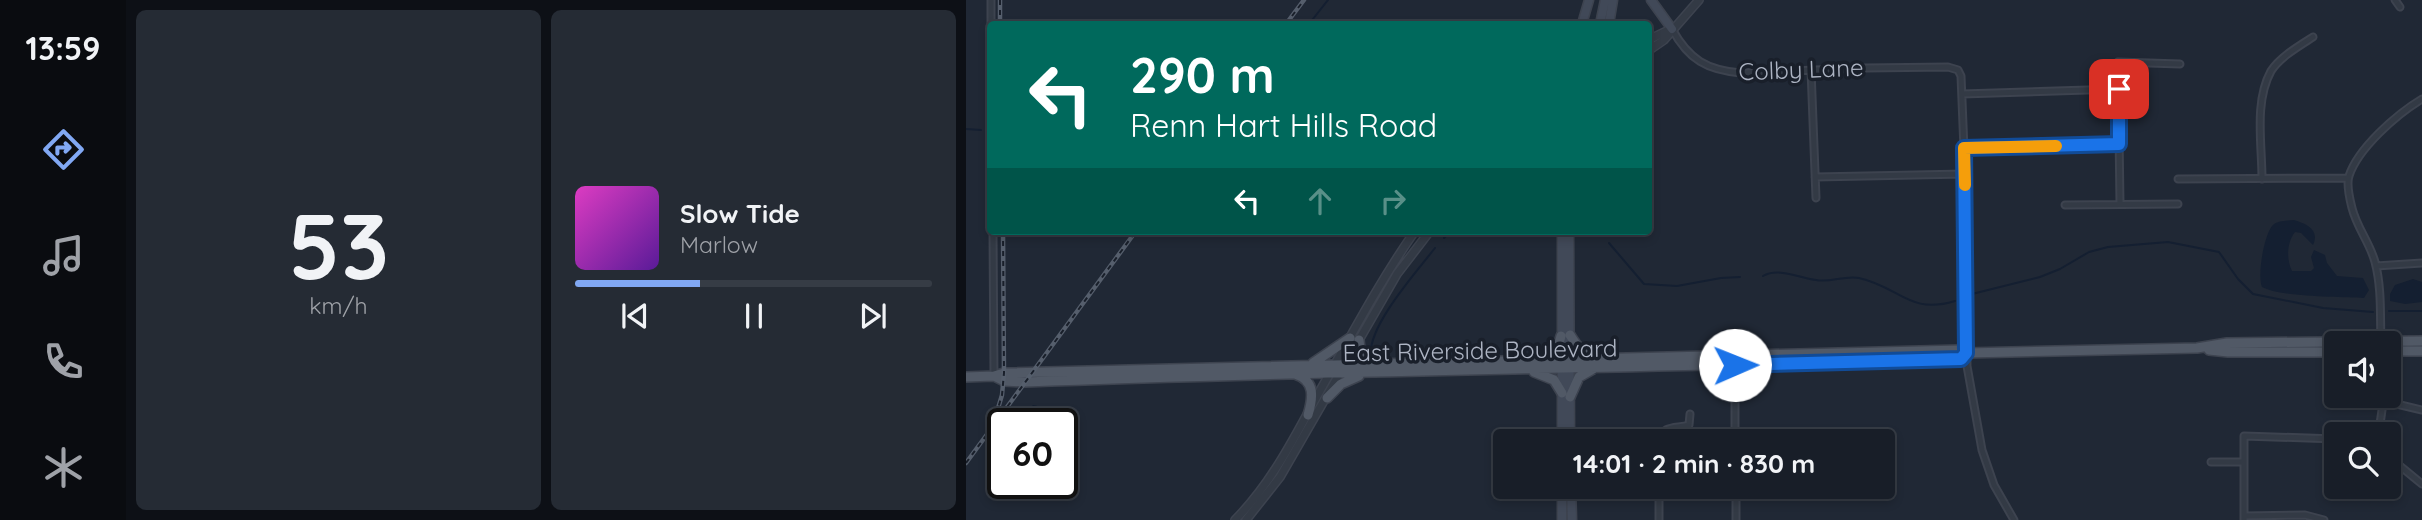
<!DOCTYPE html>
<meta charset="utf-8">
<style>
:root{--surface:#181e28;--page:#252b34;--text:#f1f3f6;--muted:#9fa2a8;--line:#363c45;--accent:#81a8f3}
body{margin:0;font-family:Quicksand,sans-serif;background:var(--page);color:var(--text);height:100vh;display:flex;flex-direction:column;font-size:26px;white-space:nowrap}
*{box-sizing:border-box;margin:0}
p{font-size:23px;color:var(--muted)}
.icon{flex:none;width:38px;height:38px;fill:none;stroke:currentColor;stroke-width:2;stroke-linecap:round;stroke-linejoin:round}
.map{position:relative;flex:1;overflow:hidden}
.side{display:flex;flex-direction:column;gap:10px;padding:10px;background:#0d1016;width:840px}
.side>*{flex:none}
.top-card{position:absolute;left:21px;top:21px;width:665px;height:214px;border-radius:7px;box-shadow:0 4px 10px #0003,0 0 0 2px var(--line);background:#00695c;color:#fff;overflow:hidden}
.controls{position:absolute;left:1358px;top:331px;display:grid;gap:14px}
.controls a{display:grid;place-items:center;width:77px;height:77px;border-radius:7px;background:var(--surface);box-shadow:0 4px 10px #0003,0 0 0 2px var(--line);font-size:35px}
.speed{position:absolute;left:21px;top:408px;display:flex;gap:14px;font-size:35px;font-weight:700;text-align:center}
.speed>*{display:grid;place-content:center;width:91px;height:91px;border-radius:50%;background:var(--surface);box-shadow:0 4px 10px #0003,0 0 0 2px var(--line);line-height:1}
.speed .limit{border:4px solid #111;border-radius:10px;background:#fff;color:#111}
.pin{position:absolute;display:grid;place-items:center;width:60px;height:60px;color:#fff;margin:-30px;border-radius:14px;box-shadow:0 4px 10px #0006}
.me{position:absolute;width:77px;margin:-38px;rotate:89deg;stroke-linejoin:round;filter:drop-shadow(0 0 5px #0008)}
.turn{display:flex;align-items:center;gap:24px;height:147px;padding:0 28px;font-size:32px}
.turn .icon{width:91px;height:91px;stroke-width:2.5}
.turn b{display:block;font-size:49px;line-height:60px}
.lanes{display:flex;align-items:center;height:66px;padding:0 28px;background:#0003;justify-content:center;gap:35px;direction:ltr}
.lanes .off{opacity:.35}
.side .card{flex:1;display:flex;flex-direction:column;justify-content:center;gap:10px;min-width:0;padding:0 24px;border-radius:10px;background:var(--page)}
.side .dial{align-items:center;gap:0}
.dial b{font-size:91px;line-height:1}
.song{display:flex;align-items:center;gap:21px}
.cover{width:84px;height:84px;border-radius:10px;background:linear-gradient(135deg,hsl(310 70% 55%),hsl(270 70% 35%))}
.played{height:7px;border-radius:4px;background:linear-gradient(90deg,var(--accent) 35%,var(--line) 35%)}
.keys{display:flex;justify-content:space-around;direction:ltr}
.side .tiles{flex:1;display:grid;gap:10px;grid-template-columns:repeat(2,1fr)}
.trip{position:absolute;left:527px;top:429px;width:402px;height:70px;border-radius:7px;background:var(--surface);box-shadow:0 4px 10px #0003,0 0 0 2px var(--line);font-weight:800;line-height:70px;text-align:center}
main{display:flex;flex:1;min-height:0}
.tabs{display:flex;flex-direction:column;width:126px;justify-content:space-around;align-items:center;background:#0a0c10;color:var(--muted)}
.tabs .icon{width:49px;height:49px}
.tabs .selected{color:var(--accent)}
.tabs b{font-size:32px;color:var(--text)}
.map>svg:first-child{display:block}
.water{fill:#141f31}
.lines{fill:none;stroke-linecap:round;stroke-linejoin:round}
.stream{stroke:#141f31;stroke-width:2}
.minor-casing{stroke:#3d434f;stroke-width:9}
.tertiary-casing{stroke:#3d434f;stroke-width:10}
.secondary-casing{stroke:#3d434f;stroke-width:11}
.primary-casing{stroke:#3d434f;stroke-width:12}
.minor{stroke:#333a45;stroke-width:5}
.tertiary{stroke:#333a45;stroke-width:7}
.secondary{stroke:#414958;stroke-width:8}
.primary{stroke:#515966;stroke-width:9}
.rail-casing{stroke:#555e6c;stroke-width:4.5}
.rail{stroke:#191f2a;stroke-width:2;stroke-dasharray:5;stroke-linecap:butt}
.route-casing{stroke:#114b97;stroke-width:18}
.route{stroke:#1a73e8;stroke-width:12}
.slow{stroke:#f59e0b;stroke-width:12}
.labels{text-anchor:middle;stroke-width:7;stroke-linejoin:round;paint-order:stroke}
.street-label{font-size:24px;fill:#adb4c3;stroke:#191f2a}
</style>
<main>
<nav class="tabs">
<b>13:59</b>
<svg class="icon selected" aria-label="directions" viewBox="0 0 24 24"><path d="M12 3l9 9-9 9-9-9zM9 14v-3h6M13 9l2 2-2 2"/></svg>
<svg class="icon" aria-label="music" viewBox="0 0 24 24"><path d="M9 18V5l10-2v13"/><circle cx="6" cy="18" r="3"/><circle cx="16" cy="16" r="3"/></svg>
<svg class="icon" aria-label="phone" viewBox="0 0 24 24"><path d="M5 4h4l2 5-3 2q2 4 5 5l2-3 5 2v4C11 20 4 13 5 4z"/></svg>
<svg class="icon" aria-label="climate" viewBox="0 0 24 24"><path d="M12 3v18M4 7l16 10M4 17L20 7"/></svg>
</nav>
<section class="side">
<div class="tiles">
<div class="card dial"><b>53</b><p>km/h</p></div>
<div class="card">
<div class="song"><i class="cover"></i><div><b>Slow Tide</b><p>Marlow</p></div></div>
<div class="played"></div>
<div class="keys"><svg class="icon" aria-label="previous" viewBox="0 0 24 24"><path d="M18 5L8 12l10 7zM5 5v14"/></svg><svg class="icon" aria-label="pause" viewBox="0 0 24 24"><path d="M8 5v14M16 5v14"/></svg><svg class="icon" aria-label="next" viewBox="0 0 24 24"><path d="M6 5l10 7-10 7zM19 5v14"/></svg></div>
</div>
</div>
</section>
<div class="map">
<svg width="1456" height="520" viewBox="0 0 1456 520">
<rect width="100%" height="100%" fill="#202835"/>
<path class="water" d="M1328 220C1341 224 1354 230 1347 245L1335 233 1329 232C1321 242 1320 259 1326 271H1345L1348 268 1345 257 1348 250 1359 255 1361 263 1371 276 1397 278 1403 290 1398 298C1375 297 1314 297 1296 287 1291 275 1298 236 1306 226 1311 220 1320 221 1328 220Z
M1447 279 1456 282V302L1439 304 1424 301V294L1429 285Z
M67 405C81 407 98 420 107 432L106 435 96 442V424L51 423Z"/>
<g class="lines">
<path class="stream" d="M343 24 362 0
M0 129 15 130
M478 238 484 231
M643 243 678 284 711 286 755 278 774 277
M797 276C812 267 834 278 850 280 864 283 879 275 893 278 934 287 943 315 989 301
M1006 294 1074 277 1094 269 1123 252 1142 247 1202 242 1253 252 1272 279 1287 294 1357 308 1407 312
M1423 311H1456
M405 357C400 328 451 271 469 248"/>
<defs>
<path id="minor" d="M25 0V24
M1429 0 1434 7
M706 29C723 60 741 70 775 73L899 68 982 67 992 70 995 76 999 174 1001 366 1016 450 1028 485 1048 520
M845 70 850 198
M996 94 1153 89
M998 148 1153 144
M849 177 999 174
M1212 179 1382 178
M1296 179C1296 144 1288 102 1305 71 1314 57 1333 46 1347 37
M1154 204 1152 62 1214 64
M1099 205 1212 204
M27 231 28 376
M1410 266 1456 263
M1415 343C1414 317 1416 288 1409 262 1404 243 1391 228 1386 208 1384 200 1380 185 1383 176 1392 148 1431 114 1456 99
M769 364V441
M1418 401 1456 410
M1410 434 1414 424 1418 396
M693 441C697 424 710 429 723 425L724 414
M1423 457 1456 484
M1245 462H1278
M693 486V520
M770 486V520
M1278 516 1339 515 1358 520
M1278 520V436L1370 439"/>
<path id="tertiary" d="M682 40 705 29
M682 51 698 40 733 0
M269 520C304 485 328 439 351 396 383 340 412 284 449 231
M280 520 314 477 431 274 464 231"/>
<path id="secondary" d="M685 0 706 29
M616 24 623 0
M634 24 639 0
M643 24 647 0
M596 231V441
M603 231 604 441
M596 486V520
M605 486 606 520"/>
<path id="primary" d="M604 335C611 346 614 352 628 355
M393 340 395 358 403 363
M1243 350 1262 352H1370
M1423 351H1456
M578 359 592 347 595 336
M347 363 384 338
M568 372 588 380 596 393
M329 374C350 381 347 398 342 415
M28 376 38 381 60 382C371 370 683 368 995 359L1000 353
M0 377 28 376 38 373 994 350 1000 353 1231 348 1261 343 1456 341
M604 397 613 377 627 369
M361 398 375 384 393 376"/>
</defs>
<use href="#minor" class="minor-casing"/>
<use href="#tertiary" class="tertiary-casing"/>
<use href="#secondary" class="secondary-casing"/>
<use href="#primary" class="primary-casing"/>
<use href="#minor" class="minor"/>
<use href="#tertiary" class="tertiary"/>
<use href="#secondary" class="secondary"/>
<use href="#primary" class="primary"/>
<defs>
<path id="rail" d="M34 0V24
M320 24 338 0
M30 415 36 395 38 373 37 231
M0 463 170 231"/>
</defs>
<use href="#rail" class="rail-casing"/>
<use href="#rail" class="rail"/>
</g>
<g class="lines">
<defs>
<path id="route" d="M769 365 995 359 1000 353 998 148 1153 144V89"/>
</defs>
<use href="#route" class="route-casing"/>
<use href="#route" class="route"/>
<path class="slow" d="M999 185 998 148 1090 146"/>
</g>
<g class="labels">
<g class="street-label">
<text transform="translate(835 70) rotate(-2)" y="8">Colby Lane</text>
<text transform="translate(514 351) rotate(-1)" y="8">East Riverside Boulevard</text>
</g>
</g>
</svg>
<div class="controls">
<a><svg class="icon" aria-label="sound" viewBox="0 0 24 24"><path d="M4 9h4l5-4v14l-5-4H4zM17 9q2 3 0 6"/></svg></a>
<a><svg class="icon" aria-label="search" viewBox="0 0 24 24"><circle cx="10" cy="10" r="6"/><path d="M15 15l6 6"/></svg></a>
</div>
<div class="speed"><div class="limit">60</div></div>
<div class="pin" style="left:1153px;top:89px;background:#d93025"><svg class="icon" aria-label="arrive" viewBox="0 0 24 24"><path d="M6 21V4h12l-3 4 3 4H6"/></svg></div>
<svg class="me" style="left:769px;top:365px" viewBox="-20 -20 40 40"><circle r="19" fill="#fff"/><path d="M0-13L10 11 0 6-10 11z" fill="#1a73e8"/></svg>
<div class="trip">14:01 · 2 min · 830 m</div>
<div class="top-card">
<div class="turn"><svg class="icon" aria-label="left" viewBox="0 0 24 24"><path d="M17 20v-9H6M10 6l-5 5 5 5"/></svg><div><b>290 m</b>Renn Hart Hills Road</div></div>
<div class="lanes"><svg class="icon" aria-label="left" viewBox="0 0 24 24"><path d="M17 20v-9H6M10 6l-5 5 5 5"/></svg><svg class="icon off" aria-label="ahead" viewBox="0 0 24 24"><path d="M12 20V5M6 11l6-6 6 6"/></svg><svg class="icon off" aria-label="right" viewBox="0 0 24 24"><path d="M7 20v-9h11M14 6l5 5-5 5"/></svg></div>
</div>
</div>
</main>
